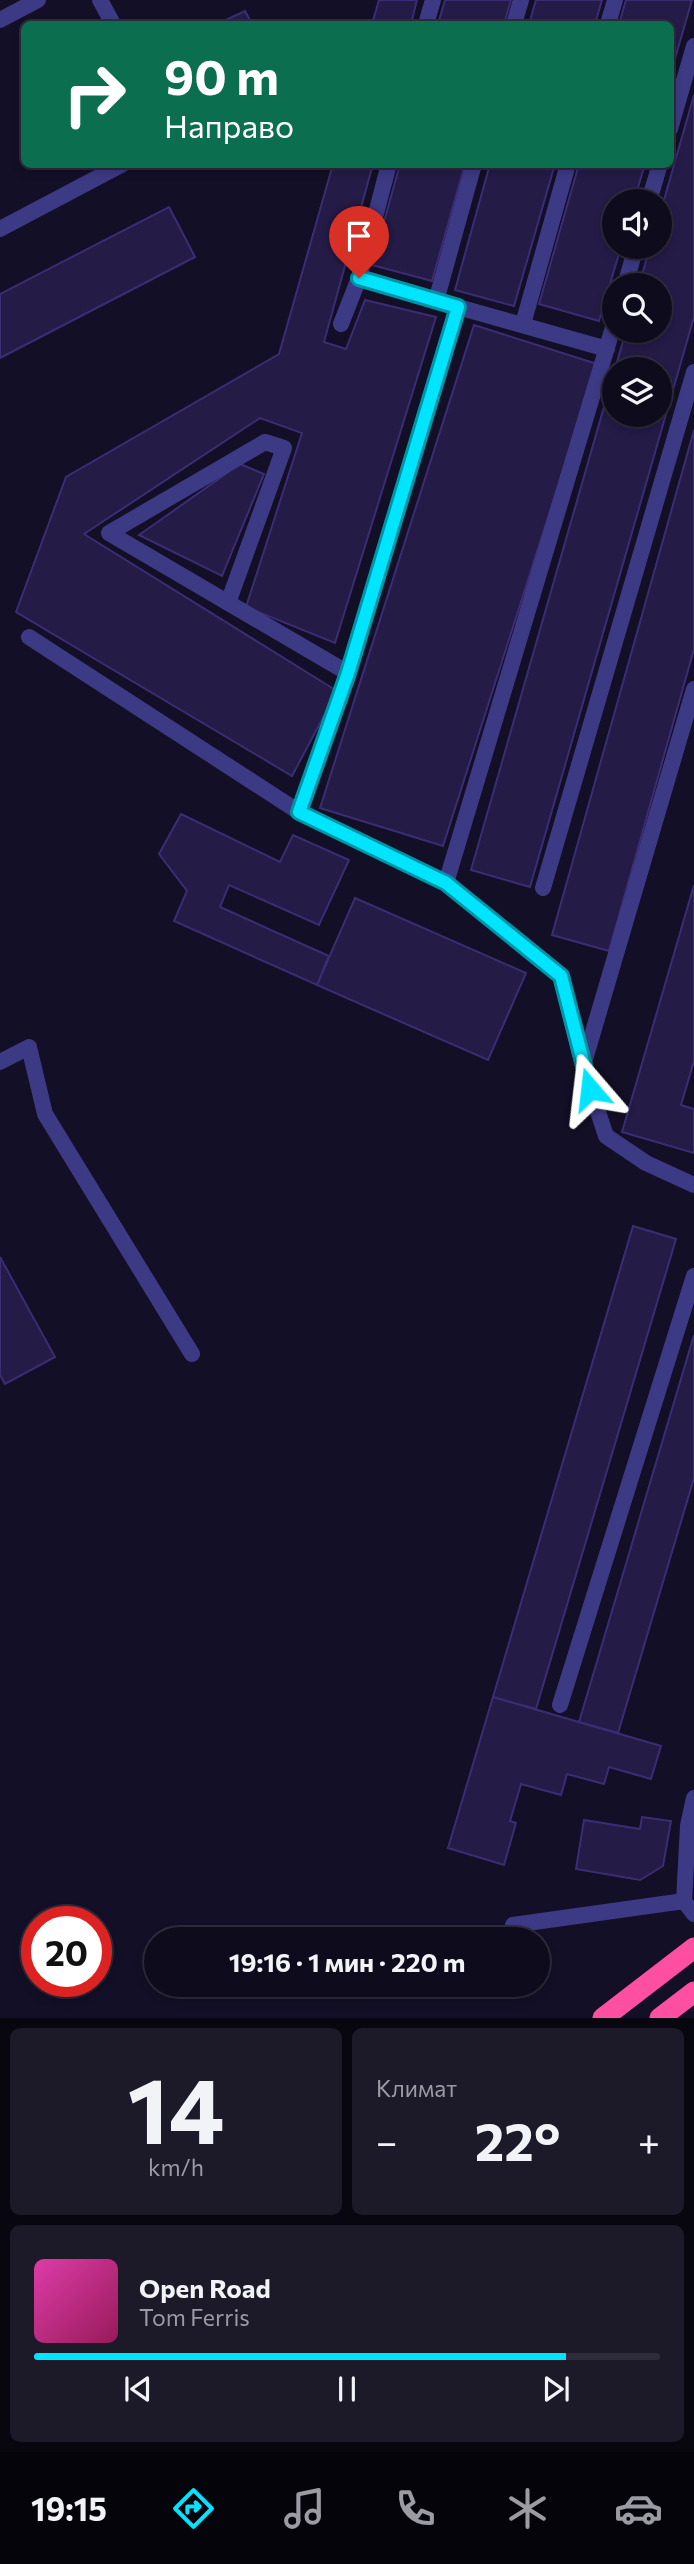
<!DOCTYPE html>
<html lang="ru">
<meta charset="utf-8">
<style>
:root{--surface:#0e0b1c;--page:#1c1929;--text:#f1f3f6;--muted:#9b9ba3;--line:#2e2b3b;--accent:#00e5ff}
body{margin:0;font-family:Commissioner,sans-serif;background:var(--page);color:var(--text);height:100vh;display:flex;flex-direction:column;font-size:26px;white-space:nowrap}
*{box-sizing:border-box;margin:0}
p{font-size:23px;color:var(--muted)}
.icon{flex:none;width:38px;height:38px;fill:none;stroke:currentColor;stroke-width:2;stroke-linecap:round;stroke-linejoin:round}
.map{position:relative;height:2018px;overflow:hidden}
.sheet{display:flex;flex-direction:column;gap:10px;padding:10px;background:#08060f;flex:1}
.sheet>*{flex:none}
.top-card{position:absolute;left:21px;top:21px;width:653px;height:147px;border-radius:10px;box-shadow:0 4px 10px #0003,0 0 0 2px var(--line);background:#0b6e4f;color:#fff;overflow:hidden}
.tools{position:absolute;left:602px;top:189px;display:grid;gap:14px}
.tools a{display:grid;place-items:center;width:70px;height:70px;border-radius:50%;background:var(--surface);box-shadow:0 4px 10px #0003,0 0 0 2px var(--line);font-size:35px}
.speed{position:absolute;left:21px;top:1906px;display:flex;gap:14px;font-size:35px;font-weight:700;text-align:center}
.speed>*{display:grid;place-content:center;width:91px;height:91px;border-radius:50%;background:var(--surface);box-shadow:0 4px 10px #0003,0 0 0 2px var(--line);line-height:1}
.speed .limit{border:10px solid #d22;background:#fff;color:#111}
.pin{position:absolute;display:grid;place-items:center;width:60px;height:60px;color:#fff;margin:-72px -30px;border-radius:50% 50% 50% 0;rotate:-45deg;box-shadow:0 0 7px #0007}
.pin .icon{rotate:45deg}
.me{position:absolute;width:77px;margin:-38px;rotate:343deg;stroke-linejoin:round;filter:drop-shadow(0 0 5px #0008)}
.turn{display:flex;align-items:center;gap:24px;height:147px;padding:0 28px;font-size:32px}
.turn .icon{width:91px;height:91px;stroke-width:2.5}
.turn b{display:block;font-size:49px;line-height:60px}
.big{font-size:52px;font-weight:700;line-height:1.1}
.sheet .card{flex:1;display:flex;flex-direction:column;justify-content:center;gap:10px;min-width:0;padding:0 24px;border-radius:10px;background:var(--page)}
.sheet .dial{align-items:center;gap:0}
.dial b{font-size:91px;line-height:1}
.song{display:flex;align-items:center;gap:21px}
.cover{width:84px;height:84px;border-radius:10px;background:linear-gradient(135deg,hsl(320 70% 55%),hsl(330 70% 35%))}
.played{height:7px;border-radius:4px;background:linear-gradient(90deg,var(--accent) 85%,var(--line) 85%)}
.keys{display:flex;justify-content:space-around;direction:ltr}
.heat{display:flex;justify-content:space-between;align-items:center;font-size:38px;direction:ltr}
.sheet .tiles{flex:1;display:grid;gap:10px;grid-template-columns:1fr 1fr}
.card:last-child{grid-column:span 2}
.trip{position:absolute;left:144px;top:1927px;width:406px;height:70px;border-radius:35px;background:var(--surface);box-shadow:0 4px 10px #0003,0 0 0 2px var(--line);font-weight:700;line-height:70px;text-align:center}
.menu{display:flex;height:112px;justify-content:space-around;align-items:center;background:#06040b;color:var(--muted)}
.menu .icon{width:49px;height:49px}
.menu .selected{color:var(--accent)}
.menu b{font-size:32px;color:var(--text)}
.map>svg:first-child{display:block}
.building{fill:#241b47;stroke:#3b2d73;stroke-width:2}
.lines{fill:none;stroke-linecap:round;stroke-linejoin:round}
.lane{stroke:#3d3a85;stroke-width:16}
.highway{stroke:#ff4fa3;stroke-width:21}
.route-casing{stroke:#0095a6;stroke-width:18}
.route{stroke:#00e5ff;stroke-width:12}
</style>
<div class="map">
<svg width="694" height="2018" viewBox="0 0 694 2018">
<rect width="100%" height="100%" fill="#130f26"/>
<path class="building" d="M379 0H417L411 24H372Z
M445 0H511L504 24H438Z
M536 0H602L595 24H529Z
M626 0H692L670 76V24H619Z
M245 11 252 24H217Z
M694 95V317L530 887 471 870 614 372V415H660V369H615L626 331H660V285H639L650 247H660V214Z
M333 164H373L324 342 346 349 365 300 436 317 335 643 246 607 302 433 260 418 84 534 337 691 292 776 16 612 66 477 279 354Z
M400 164H465L432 281 372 265Z
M490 164H555L514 306 455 290Z
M579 164H645L634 201H614V247H621L599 321 539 304Z
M169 207 195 257 0 358V294Z
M474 325 597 364 443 846 320 808Z
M694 430V649L609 951 552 935Z
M240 464 264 474 222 576 139 535Z
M181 814 280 862 293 835 349 860 319 925 229 885 220 907 329 956 317 985 174 921 187 891 159 854Z
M694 885V1061L681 1105 694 1109V1153L622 1132Z
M355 898 526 973 488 1060 317 985Z
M633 1226 676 1239 536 1709 493 1697Z
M0 1257 55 1357 5 1384 0 1375Z
M694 1335V1478L618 1733 579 1722Z
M493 1697 661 1746 651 1779 609 1767 604 1784 567 1774 561 1795 521 1784 510 1821 516 1823 504 1865 448 1848Z
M642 1817 671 1821 663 1866 640 1880 576 1869 584 1820 640 1829Z"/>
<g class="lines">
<path class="lane" d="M100 0 113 24
M0 20 38 0
M426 24 433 0
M514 24 521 0
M608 24 615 0
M670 129 694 46
M389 164 359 278 458 307
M649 201 660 164
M0 229 123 164
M625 285 636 247
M436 301 474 164
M341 324 359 278
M523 324 568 164
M228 603 284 448 265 442 109 533 348 673
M29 637 299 812 446 883 561 976 583 1066 606 1136 646 1163 694 1185
M299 812 348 673 458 307 607 349
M446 883 614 324
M543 888 694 372
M0 1062 29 1047 45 1114 192 1354
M583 1066 694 689
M560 1705 694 1276
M694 1798 688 1826 684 1901 694 1914
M513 1925 684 1901"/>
<path class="highway" d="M603 2018 694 1948
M660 2018 694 1992"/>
</g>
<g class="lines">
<defs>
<path id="route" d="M359 278 458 307 348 673 299 812 446 883 561 976 590 1089"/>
</defs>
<use href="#route" class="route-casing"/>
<use href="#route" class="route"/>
</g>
</svg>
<div class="tools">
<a><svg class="icon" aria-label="sound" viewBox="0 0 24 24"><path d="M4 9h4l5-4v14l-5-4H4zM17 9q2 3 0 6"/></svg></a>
<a><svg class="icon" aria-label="search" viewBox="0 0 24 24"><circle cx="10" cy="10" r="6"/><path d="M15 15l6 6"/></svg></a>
<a><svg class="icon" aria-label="layers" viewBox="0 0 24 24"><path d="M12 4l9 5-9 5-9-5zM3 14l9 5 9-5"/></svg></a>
</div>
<div class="speed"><div class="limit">20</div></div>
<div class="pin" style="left:359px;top:278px;background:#d93025"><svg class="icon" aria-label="arrive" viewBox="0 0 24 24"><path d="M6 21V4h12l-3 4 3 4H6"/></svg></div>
<svg class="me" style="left:590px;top:1089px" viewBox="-20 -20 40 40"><path d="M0-17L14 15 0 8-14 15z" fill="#00e5ff" stroke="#fff" stroke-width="4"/></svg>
<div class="trip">19:16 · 1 мин · 220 m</div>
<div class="top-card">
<div class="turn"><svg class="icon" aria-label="right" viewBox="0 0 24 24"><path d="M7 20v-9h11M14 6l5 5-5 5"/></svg><div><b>90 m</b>Направо</div></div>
</div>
</div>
<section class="sheet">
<div class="tiles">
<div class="card dial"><b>14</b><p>km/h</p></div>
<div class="card"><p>Климат</p>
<div class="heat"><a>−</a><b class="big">22°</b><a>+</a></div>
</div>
<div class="card">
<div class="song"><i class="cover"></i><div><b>Open Road</b><p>Tom Ferris</p></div></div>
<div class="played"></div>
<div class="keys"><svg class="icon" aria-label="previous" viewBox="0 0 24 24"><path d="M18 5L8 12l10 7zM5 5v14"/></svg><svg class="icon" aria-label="pause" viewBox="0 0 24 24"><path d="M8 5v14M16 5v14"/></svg><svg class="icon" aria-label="next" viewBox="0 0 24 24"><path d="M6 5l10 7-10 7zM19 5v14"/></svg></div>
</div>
</div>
</section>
<nav class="menu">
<b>19:15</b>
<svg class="icon selected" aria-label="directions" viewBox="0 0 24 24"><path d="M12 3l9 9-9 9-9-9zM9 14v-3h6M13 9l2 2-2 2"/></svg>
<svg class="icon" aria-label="music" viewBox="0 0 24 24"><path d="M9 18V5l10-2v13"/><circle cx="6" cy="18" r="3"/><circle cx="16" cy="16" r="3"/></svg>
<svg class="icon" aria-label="phone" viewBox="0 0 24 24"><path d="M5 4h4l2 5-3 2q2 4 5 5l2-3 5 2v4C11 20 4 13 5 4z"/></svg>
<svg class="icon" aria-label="climate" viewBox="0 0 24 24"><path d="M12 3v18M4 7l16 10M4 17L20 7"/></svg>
<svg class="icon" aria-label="car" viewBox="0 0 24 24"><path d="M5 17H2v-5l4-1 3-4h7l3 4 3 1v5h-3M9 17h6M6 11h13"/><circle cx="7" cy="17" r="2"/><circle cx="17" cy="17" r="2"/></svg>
</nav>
